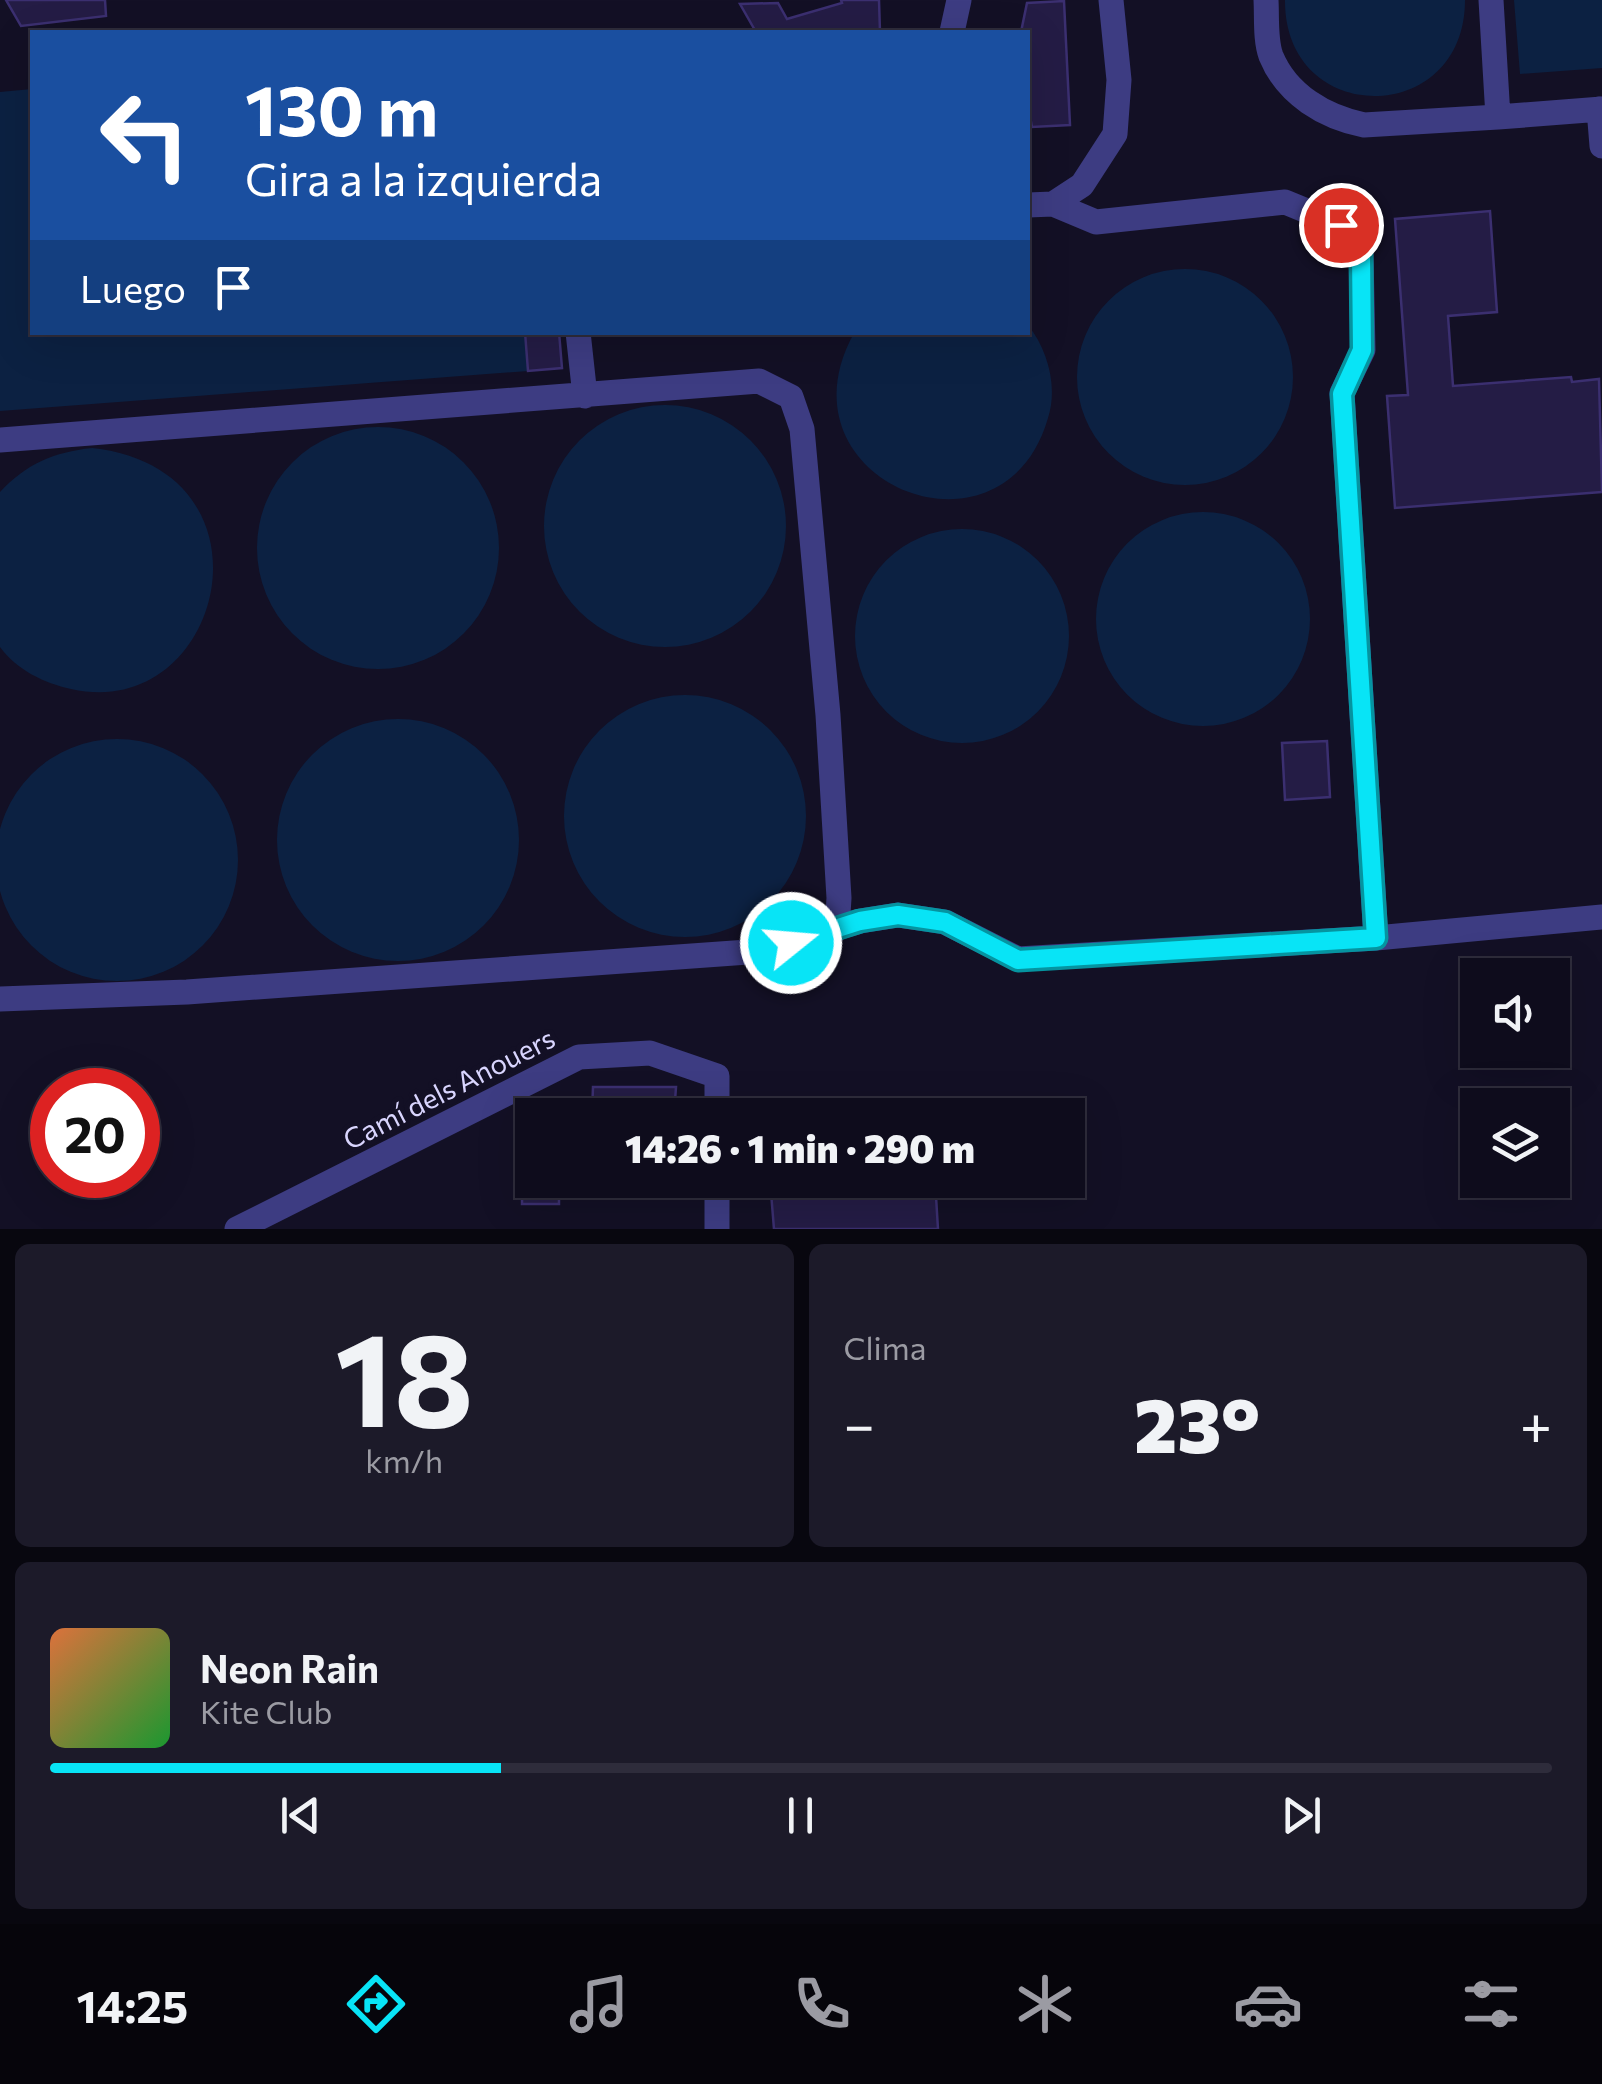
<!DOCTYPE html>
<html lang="es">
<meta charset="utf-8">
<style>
:root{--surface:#0e0c1c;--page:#1c1a29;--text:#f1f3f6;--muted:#9b9ba3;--line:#2e2c3b;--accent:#08e4f6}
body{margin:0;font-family:Commissioner,sans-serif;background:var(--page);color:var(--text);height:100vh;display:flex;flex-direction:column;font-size:38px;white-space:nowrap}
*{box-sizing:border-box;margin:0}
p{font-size:32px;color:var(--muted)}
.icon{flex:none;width:55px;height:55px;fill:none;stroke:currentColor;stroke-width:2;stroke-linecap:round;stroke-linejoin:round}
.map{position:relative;height:1229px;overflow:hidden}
.sheet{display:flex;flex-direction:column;gap:15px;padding:15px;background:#08070f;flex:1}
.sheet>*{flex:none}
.guide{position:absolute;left:30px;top:30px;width:1000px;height:305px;border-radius:0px;box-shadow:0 10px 40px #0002,0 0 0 2px var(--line);background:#1a4fa0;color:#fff;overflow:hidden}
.controls{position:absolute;left:1460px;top:958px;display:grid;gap:20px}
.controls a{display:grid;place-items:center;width:110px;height:110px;border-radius:0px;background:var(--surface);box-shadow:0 10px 40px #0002,0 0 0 2px var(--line);font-size:50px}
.speed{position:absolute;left:30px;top:1068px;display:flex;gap:20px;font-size:50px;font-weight:700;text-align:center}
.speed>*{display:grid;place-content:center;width:130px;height:130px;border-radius:50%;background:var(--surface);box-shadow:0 10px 40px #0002,0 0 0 2px var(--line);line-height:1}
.speed .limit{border:15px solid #d22;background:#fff;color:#111}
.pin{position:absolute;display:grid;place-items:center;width:85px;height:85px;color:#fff;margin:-42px;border:5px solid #fff;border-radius:50%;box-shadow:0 2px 10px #0007}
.me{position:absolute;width:110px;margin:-55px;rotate:73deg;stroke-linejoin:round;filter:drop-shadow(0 0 8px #0008)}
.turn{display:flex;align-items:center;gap:35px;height:210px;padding:0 50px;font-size:45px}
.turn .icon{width:130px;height:130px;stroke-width:2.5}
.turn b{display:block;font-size:70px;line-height:85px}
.then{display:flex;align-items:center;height:95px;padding:0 50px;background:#0003;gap:20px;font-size:38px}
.big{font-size:75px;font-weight:800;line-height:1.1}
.sheet .card{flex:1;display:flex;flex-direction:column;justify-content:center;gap:15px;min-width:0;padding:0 35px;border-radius:15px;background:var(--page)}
.sheet .dial{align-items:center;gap:0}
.dial b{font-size:130px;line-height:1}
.song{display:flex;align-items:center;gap:30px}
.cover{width:120px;height:120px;border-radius:15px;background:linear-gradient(135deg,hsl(20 70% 55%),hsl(130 70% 35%))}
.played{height:10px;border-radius:5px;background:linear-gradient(90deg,var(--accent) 30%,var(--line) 30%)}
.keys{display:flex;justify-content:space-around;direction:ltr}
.heat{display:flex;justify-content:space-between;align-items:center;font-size:55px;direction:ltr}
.sheet .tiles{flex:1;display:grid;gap:15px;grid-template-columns:1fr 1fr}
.card:last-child{grid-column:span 2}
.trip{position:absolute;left:515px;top:1098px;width:570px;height:100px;border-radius:0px;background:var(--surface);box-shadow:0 10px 40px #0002,0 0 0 2px var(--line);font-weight:800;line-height:100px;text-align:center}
.tabs{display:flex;height:160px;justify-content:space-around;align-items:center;background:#06050b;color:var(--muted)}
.tabs .icon{width:70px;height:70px}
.tabs .active{color:var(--accent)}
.tabs b{font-size:45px;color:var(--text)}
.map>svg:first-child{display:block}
.water{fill:#0c2142}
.building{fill:#241c45;stroke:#3b2f70;stroke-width:2.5}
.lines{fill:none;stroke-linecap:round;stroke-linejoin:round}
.minor{stroke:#3d3c82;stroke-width:25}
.route-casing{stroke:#0594a0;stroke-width:25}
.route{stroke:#08e4f6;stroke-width:18}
.labels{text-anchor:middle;stroke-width:10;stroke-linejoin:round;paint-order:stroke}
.street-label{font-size:28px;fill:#d9d5fe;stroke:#131025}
</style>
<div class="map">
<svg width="1602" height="1229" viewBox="0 0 1602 1229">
<rect width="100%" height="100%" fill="#131025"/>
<path class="water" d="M1285 0H1465C1465 128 1284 128 1285 0Z
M1514 0H1602V68L1520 74Z
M32 89V332L525 333 528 371 0 411V92Z
M1077 377a108 108 0 1 1 216 0a108 108 0 1 1-216 0Z
M1028 325C1048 350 1058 387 1048 418 1003 575 772 481 854 333L1028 332Z
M544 526a121 121 0 1 1 242 0a121 121 0 1 1-242 0Z
M257 548a121 121 0 1 1 242 0a121 121 0 1 1-242 0Z
M92 448C285 469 224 724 71 689 44 683 17 670 0 647V492C26 464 54 452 92 448Z
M1096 619a107 107 0 1 1 214 0a107 107 0 1 1-214 0Z
M855 636a107 107 0 1 1 214 0a107 107 0 1 1-214 0Z
M564 816a121 121 0 1 1 242 0a121 121 0 1 1-242 0Z
M277 840a121 121 0 1 1 242 0a121 121 0 1 1-242 0Z
M-4 860a121 121 0 1 1 242 0a121 121 0 1 1-242 0Z"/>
<path class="building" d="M6 0H105L106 16 21 26Z
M841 0H879L880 32H756L740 4 778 3 787 19 842 3Z
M1064 1 1070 125 1032 127 1028 107V32H1021L1027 3Z
M1490 211 1497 312 1448 316 1453 386 1571 377 1572 382 1599 379 1602 492 1395 508 1387 396 1408 395 1395 219Z
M525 332H559L562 368 528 371Z
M1327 741 1330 797 1285 800 1282 743Z
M593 1087H676L674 1115 592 1114Z
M522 1180H559V1204H522Z
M770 1180H935L938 1229H774Z"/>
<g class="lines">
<path class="minor" d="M1266 0C1267 17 1265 40 1271 56 1287 95 1325 117 1364 125L1498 117 1491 0
M952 32 959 0
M1599 109 1602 146
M1498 117 1602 109
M1053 204 1096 222 1285 202 1341 225 1361 254 1363 350 1342 393 1376 938 1602 917
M1028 205 1053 204 1082 185 1115 134 1119 80 1111 0
M578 332 585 396
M0 440 759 381 791 397 802 429 828 715 839 898 837 929
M0 999 187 992 762 951 860 921 898 915 945 922 1018 959 1376 938
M237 1229 579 1057 650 1053 717 1076V1115
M717 1229V1180"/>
</g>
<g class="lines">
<defs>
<path id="route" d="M791 943 860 921 898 915 945 922 1018 960 1376 938 1342 394 1362 350 1361 254 1341 225"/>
</defs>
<use href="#route" class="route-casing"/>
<use href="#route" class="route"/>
</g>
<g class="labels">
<g class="street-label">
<text transform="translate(449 1089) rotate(-27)" y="10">Camí dels Anouers</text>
</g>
</g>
</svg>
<div class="controls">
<a><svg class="icon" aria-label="sound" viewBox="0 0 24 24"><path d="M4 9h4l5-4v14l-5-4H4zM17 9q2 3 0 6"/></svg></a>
<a><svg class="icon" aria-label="layers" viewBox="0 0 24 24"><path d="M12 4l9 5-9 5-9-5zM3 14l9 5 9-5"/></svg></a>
</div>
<div class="speed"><div class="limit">20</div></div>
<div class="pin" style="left:1341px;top:225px;background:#d93025"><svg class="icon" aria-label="arrive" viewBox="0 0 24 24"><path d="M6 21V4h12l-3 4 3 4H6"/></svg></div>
<svg class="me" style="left:791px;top:943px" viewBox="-20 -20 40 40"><circle r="17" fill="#08e4f6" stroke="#fff" stroke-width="3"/><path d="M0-11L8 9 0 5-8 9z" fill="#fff"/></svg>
<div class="trip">14:26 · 1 min · 290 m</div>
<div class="guide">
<div class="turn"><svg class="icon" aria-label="left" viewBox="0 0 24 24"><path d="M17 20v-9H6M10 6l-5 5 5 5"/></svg><div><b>130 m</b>Gira a la izquierda</div></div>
<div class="then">Luego<svg class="icon" aria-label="arrive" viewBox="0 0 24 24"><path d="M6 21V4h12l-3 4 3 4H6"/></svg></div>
</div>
</div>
<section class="sheet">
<div class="tiles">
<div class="card dial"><b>18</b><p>km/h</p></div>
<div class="card"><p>Clima</p>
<div class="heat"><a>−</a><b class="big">23°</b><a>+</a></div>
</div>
<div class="card">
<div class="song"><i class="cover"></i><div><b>Neon Rain</b><p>Kite Club</p></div></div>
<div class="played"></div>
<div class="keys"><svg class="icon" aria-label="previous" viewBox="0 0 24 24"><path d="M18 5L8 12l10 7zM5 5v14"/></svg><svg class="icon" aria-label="pause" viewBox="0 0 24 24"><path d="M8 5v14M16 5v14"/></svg><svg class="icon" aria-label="next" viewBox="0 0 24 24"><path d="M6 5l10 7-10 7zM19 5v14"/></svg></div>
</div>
</div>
</section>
<nav class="tabs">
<b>14:25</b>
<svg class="icon active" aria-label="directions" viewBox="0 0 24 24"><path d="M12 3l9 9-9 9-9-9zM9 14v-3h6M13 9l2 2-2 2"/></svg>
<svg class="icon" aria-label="music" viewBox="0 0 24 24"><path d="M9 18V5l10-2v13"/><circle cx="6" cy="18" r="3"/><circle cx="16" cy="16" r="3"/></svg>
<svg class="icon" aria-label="phone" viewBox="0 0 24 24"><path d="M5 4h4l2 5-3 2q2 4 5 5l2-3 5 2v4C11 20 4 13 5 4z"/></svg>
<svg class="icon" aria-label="climate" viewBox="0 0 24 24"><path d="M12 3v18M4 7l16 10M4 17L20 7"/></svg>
<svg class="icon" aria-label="car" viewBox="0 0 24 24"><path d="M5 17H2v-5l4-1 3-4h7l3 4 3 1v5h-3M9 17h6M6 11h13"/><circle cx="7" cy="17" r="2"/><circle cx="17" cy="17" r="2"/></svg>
<svg class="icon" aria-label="filters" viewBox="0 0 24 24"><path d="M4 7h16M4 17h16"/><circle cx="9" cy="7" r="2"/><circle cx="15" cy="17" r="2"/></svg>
</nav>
